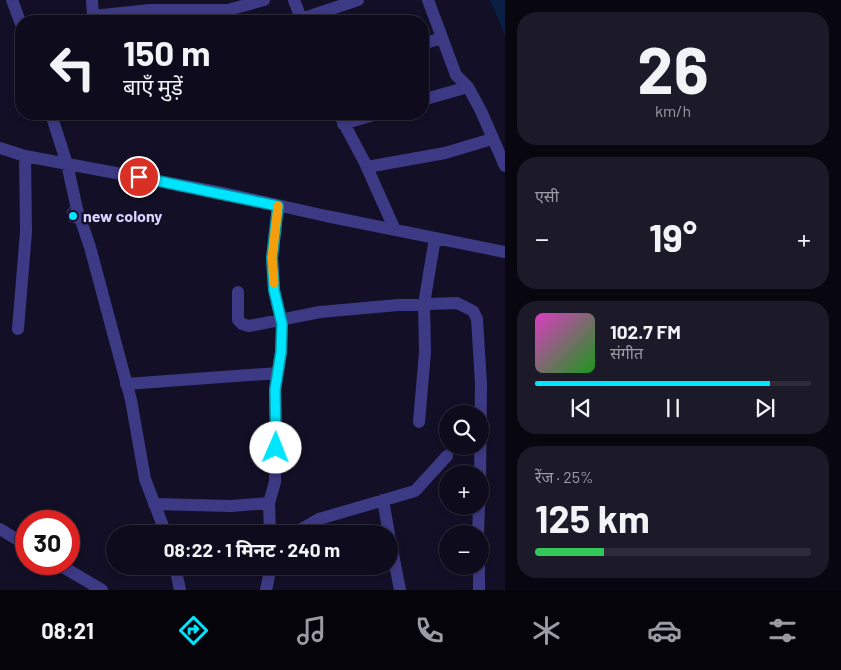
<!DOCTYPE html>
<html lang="hi">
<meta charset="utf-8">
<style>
:root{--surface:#0e0b1c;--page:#1c1929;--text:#f1f3f6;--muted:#9b9ba3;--line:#2e2b3b;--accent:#00e5ff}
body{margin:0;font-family:Barlow,"Noto Sans Devanagari",sans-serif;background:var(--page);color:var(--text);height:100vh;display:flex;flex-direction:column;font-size:19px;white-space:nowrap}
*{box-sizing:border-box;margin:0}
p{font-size:16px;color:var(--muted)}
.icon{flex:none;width:28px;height:28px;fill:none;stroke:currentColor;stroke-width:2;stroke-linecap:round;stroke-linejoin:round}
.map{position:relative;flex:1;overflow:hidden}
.side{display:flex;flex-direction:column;gap:12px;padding:12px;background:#08060f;width:336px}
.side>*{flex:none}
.top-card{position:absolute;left:15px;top:15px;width:414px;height:105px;border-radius:20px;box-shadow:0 2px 8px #0003,0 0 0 1px var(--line);background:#0e0b1c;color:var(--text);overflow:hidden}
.buttons{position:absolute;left:439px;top:405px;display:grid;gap:10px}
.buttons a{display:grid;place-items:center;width:50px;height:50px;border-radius:50%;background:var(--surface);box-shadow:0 2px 8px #0003,0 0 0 1px var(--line);font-size:25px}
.speed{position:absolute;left:15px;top:510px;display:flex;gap:10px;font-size:25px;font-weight:700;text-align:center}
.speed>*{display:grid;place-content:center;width:65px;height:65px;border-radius:50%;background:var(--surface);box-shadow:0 2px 8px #0003,0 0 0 1px var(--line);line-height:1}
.speed .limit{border:8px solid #d22;background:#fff;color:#111}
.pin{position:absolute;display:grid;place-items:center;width:42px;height:42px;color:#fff;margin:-21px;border:2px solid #fff;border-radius:50%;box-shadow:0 1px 5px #0007}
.me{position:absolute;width:55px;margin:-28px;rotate:1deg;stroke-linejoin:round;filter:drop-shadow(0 0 4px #0008)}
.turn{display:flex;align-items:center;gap:18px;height:105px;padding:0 25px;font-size:22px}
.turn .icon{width:65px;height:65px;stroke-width:2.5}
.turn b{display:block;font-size:35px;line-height:42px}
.big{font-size:38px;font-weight:700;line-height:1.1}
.side .tile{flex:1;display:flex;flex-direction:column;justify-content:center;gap:8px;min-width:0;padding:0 18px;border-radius:20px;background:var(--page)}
.side .dial{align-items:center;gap:0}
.dial b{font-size:65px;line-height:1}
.song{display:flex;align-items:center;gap:15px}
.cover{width:60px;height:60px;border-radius:8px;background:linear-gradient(135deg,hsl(310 70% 55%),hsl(120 70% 35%))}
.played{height:5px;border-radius:2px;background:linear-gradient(90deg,var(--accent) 85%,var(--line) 85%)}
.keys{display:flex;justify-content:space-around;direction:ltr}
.heat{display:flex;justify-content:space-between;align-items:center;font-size:28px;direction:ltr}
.charge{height:8px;border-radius:4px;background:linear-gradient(90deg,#34c759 25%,var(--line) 0)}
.trip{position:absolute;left:106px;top:525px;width:292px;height:50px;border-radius:25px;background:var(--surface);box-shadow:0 2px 8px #0003,0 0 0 1px var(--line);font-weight:700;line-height:50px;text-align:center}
.tabs{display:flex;height:80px;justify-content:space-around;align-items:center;background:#06040b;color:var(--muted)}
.tabs .icon{width:35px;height:35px}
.tabs .on{color:var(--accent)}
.tabs b{font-size:22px;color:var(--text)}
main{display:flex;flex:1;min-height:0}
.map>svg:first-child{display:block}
.water{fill:#0a1f44}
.building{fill:#241b47;stroke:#3b2d73}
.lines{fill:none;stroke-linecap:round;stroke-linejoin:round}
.minor{stroke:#3d3a85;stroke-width:12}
.route-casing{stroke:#0095a6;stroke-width:12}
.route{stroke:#00e5ff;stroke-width:9}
.slow{stroke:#f59e0b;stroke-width:9}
.poi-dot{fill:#00e5ff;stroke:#130f26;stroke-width:2}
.labels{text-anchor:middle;stroke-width:5;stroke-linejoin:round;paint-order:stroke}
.poi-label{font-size:16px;font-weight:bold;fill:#d9d4ff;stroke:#130f26;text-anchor:start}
</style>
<main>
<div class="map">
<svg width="505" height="590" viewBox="0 0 505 590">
<rect width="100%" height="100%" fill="#130f26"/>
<path class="water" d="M490 0H505V35Z"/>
<path class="building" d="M74 202 79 224 69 221 67 211Z"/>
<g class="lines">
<path class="minor" d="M12 0 21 24
M92 0 93 16 150 10H228L264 0
M294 0 302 21
M428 0 456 75 468 87 481 111 505 166
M301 19 358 0
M422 44 442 38
M422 100 468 87
M51 114 67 164 77 209 90 247 131 400 145 479 166 534
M339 114 365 163 395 230
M343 124 377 114
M0 148 25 156 228 194 326 216 505 252
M367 167 445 153 492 139
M238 292V320L242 324 249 326 320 312 398 305 457 303 473 311 477 319 481 384 480 487
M18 329 26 232 25 156
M126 384 278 373
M419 422 425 352 424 304 435 238
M383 500 389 534
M154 504 231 506 269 503
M0 529 26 545
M270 534 269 503 275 482 276 432 275 389 281 352 282 324 274 290 272 258 278 206
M293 534 319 519 415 491 447 456
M478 534 479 506
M390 539 400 590
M58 564 102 590
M175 566 180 590
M479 566V590
M266 590 271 566"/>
</g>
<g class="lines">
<defs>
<path id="route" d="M139 177 278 206 272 258 274 290 282 324 281 352 275 390 276 448"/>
</defs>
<use href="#route" class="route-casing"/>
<use href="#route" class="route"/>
<path class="slow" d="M274 283 272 258 278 206"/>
</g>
<circle class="poi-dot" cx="73" cy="216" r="5"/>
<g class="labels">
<g class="poi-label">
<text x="83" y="222">new colony</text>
</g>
</g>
</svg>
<div class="buttons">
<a><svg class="icon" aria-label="search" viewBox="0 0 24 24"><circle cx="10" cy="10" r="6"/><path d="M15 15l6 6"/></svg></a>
<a>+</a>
<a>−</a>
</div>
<div class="speed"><div class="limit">30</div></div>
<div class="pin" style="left:139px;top:177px;background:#d93025"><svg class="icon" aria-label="arrive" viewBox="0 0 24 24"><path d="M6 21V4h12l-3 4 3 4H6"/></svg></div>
<svg class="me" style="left:276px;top:448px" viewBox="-20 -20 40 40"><circle r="19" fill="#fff"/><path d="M0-13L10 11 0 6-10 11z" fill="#00e5ff"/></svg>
<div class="trip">08:22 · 1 मिनट · 240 m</div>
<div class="top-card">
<div class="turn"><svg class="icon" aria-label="left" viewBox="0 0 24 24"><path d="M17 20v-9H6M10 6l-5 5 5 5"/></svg><div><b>150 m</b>बाएँ मुड़ें</div></div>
</div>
</div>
<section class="side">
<div class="tile dial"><b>26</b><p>km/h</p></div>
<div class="tile"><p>एसी</p>
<div class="heat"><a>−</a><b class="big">19°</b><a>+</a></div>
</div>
<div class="tile">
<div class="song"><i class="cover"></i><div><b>102.7 FM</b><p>संगीत</p></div></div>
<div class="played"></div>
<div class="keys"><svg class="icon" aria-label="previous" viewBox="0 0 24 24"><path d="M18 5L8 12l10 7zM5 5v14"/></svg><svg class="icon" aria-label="pause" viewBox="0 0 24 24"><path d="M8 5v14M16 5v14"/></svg><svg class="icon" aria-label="next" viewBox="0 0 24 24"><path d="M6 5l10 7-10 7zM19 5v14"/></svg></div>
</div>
<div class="tile"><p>रेंज · 25%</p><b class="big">125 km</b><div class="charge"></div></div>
</section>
</main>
<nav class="tabs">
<b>08:21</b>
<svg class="icon on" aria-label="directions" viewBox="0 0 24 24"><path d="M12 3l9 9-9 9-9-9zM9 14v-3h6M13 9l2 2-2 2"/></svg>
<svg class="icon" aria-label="music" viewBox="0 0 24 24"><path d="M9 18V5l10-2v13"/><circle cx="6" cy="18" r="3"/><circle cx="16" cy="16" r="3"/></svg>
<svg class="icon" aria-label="phone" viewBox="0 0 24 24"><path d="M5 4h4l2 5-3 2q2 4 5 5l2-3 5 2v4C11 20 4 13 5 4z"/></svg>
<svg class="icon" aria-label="climate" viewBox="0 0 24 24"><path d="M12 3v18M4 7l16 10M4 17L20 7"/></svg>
<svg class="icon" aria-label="car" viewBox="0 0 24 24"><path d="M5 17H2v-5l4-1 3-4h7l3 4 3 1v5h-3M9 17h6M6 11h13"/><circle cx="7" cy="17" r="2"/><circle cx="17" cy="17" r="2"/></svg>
<svg class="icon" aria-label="filters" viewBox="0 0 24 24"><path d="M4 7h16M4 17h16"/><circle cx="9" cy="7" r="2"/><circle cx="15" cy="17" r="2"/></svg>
</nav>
